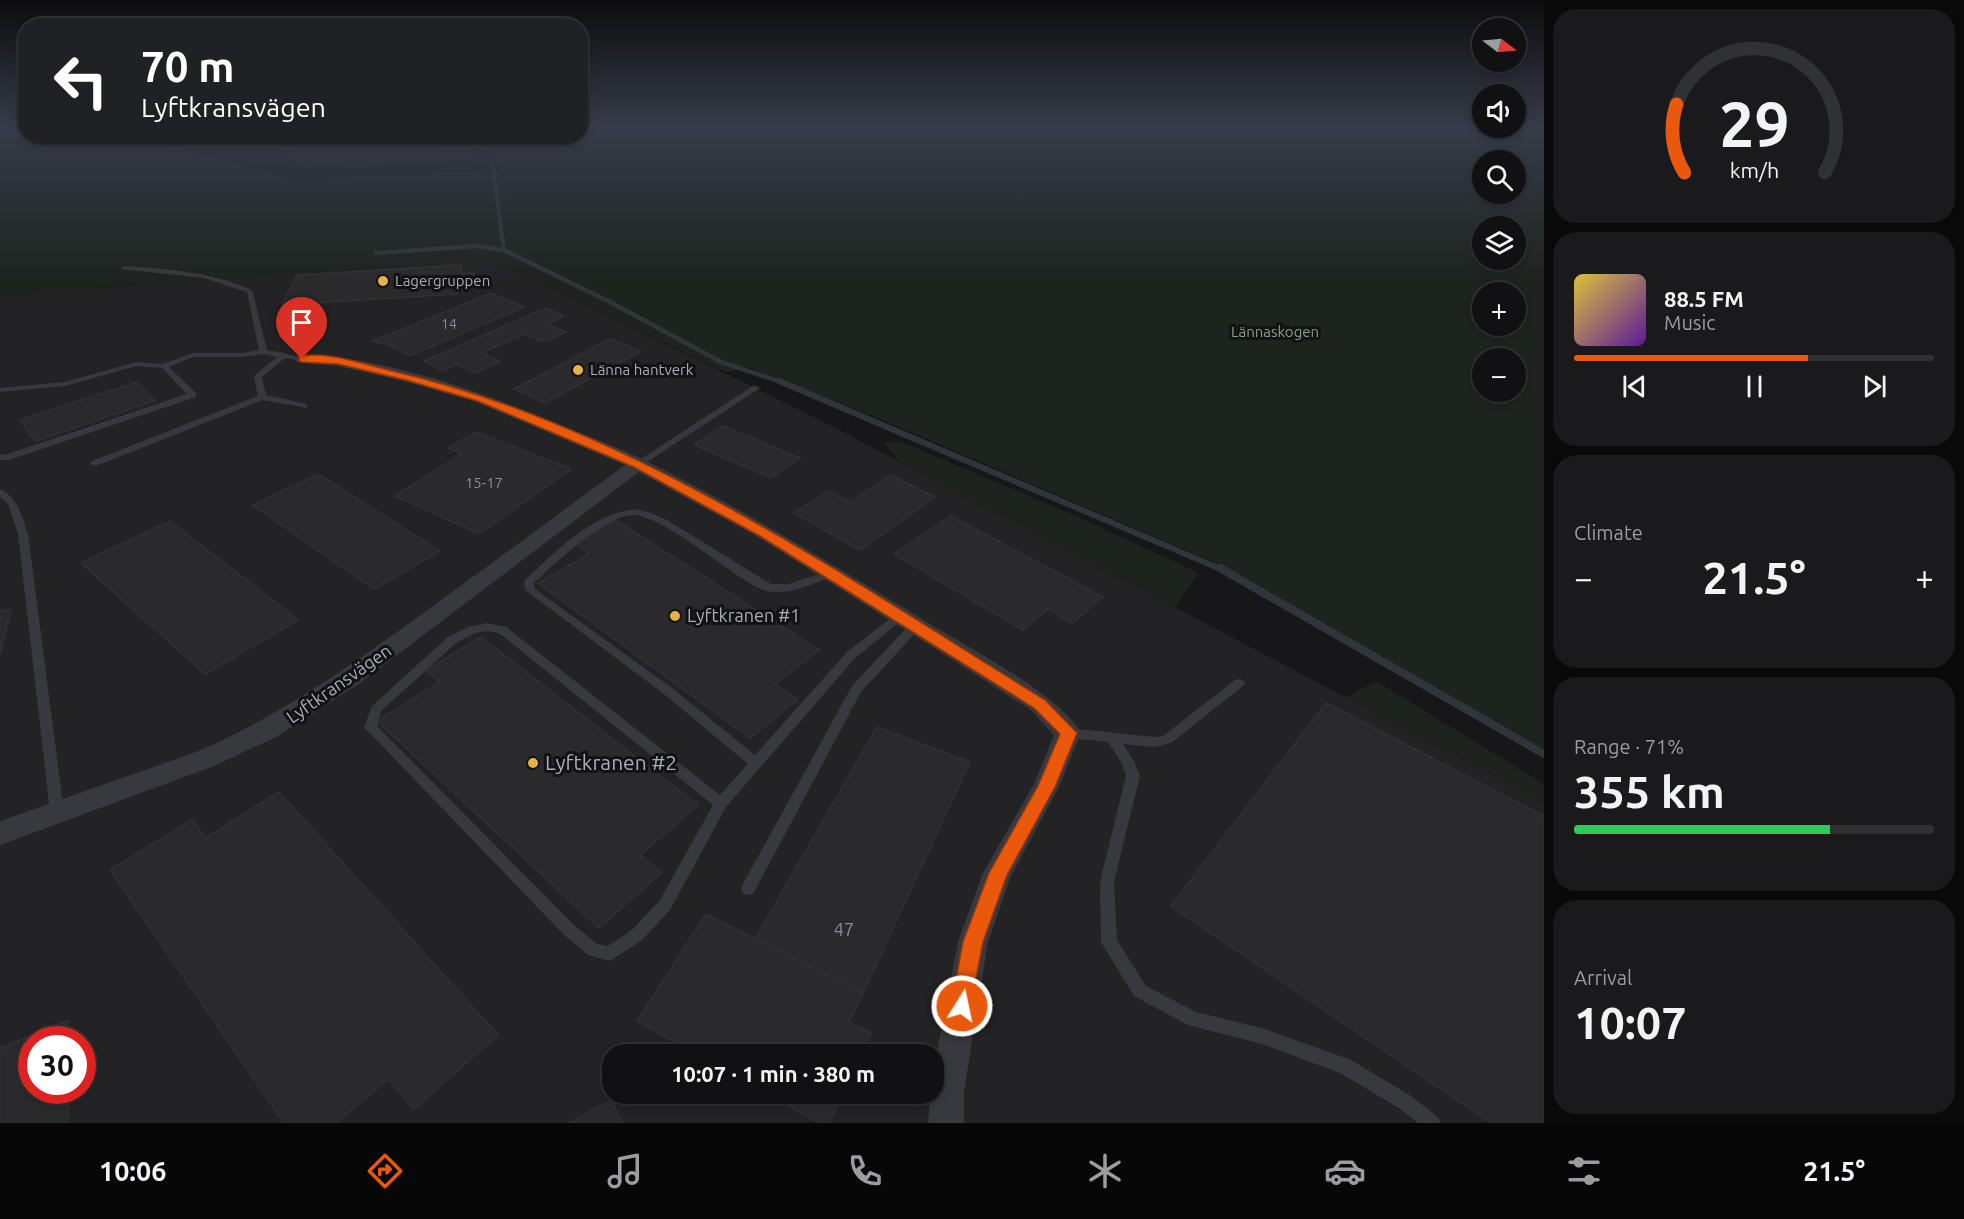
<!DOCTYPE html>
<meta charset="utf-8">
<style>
:root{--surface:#111113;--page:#1a1a1c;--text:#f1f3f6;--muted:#9c9da0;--line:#303133;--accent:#ea580c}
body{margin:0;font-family:Ubuntu,sans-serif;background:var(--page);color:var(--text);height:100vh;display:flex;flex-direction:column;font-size:22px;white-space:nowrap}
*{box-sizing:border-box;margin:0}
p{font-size:20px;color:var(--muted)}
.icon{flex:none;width:33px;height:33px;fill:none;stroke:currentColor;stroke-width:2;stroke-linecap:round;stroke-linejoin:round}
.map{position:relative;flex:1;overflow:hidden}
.side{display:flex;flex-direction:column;gap:9px;padding:9px;background:#09090a;width:420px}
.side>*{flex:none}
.banner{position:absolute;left:18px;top:18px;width:570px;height:126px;border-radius:24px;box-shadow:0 3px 9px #0003,0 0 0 2px var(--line);background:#202124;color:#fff;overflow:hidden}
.needle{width:39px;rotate:106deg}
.fabs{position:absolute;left:1472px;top:18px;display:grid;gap:12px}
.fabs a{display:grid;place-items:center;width:54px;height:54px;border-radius:50%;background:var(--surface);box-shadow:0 3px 9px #0003,0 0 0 2px var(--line);font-size:30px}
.speed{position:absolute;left:18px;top:1026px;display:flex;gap:12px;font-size:30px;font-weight:700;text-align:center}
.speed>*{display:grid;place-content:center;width:78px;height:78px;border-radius:50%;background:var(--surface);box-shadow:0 3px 9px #0003,0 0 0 2px var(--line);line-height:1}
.speed .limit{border:9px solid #d22;background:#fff;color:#111}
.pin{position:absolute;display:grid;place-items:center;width:51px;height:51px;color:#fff;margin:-62px -26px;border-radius:50% 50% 50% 0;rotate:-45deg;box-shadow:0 0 6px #0007}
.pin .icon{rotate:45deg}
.me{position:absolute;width:66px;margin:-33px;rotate:10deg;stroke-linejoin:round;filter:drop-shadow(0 0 4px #0008)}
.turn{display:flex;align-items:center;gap:21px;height:126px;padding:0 24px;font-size:27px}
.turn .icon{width:78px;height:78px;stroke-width:2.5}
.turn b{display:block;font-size:42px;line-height:51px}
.big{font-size:45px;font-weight:600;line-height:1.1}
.side .tile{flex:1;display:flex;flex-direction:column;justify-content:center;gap:9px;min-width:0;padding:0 21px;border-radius:24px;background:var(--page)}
.side .dial{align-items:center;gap:0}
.dial svg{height:156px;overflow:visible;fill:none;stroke:var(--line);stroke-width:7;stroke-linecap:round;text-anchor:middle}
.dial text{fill:var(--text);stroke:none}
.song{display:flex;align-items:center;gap:18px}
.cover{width:72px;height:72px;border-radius:9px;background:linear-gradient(135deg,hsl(50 70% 55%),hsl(270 70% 35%))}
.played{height:6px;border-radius:3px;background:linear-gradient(90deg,var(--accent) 65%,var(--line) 65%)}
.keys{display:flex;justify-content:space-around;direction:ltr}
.heat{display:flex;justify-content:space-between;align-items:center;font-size:33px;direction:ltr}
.charge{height:9px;border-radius:4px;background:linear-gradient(90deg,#34c759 71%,var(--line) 0)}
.trip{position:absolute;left:602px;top:1044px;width:342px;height:60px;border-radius:24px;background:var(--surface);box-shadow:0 3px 9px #0003,0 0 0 2px var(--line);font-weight:600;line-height:60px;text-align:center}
.dock{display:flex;height:96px;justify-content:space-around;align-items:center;background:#070708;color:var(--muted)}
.dock .icon{width:42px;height:42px}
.dock .active{color:var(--accent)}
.dock b{font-size:27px;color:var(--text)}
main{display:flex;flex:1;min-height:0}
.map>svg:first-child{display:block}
.built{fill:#232326;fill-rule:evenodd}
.green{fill:#1d241e;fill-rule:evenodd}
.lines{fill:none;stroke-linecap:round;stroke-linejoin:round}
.stream-far3{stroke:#2e363c;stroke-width:4}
.stream-far2{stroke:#2e363c;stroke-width:4.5}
.stream-far1{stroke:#2e363c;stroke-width:6}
.stream{stroke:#2e363c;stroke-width:8}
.building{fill:#2a2a2d;stroke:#313135;stroke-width:1.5}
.service{fill:#38393e;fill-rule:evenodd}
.minor{fill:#38393e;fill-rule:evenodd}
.route{fill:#ea580c;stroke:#983908;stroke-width:1.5}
.poi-dot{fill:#e7b241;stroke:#121214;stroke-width:2}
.labels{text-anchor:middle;stroke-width:6;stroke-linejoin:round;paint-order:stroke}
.far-number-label{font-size:14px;fill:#898c94}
.far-poi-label{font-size:15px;fill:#aaaeb8;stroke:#121214;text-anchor:start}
.far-park-label{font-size:15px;fill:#82a285;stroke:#121214}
.number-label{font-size:15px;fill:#898c94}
.poi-label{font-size:18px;fill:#aaaeb8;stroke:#121214;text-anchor:start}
.street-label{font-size:18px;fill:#aaaeb8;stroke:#121214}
.near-number-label{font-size:18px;fill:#898c94}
.near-poi-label{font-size:21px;fill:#aaaeb8;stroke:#121214;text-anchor:start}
</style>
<main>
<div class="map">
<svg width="1544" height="1123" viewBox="0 0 1544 1123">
<rect width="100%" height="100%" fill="#171719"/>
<path class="built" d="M494 260 828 424 1544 802V1123H0V295ZM32 1040H82V1090H32ZM612 1054H933V1094H612Z"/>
<path class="green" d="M0 126H25L26 136 134 137 148 142 295 178 501 170 476 137 580 136 581 126H1544V750L1230 569 883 420 750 368 725 372 494 260 0 295ZM1482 160H1515V194H1482ZM1482 226H1515V260H1482ZM1482 292H1515V326H1482ZM1482 358H1515V392H1482Z
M294 144H420L471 152 474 161 323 168 300 166 279 155Z
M899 441 1078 517 1199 573 1176 606 1177 610 899 461 884 443Z
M1376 681 1544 784V802L1346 697Z"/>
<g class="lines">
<path class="stream-far3" d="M493 165 502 238"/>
<path class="stream-far2" d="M504 250 610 302 721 362 784 383
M376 253 478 246 504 250 502 237"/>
<path class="stream-far1" d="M779 381 1223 570"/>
<path class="stream" d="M1220 568 1544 754"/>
</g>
<path class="building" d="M462 265 460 273H474L472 287 459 288 457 294 282 305 297 275Z
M491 293 524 307 410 356 384 342 380 344 373 341Z
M546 308 564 316 547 324 566 332 543 342 524 334 482 353 500 361 475 373 457 364 442 371 424 361Z
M610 339 641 351 545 403 514 389Z
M137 382 155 401 35 441 20 420Z
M723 426 800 458 771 478 694 445Z
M476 432 571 469 479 534 395 496 462 454 448 448Z
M318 474 440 551 374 589 253 505Z
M890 475 935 497 860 550 794 513 829 491 850 502Z
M951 516 1103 597 1072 623 1048 609 1023 630 894 554Z
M615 520 819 650 775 684 798 699 750 738 538 583 589 554 574 543Z
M170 521 298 620 205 674 81 563Z
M11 609 0 654V611Z
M481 637 698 805 640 855 661 873 599 928 377 721 440 682 426 670Z
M1326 703 1544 816V1123H1491L1171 906Z
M877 727 970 762 863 993 755 939Z
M279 792 498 1035 413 1110 389 1079 336 1123H284L110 870 192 820 206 838Z
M706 914 863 993 849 1022 871 1033 861 1054H697L637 1021Z
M68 1020V1040H32V1090H68V1123H0V1048Z
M767 1094H843L829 1123H819Z
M611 1100 623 1123H569Z"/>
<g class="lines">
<path class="service" d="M124 266C168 269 211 272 252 290L267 350 284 353 306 359 302 361 285 358 262 377 266 395 307 404V408L263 400 98 465H92L90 463 92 461 258 396 254 376 277 357 263 354 243 357H193L169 367 196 393V397L9 460H0V454L5 455 187 394 162 368 136 366 65 386 0 392V388L65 382 136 362 163 364 192 353H243L259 350 247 292 204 278 122 269 121 268Z
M753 386H756L760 388 641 466H635L633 464Z
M0 489C18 497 22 517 28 534L64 812 62 816 57 818 52 816 50 812 18 534 8 504 0 497Z
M634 509 651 513 667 520 771 584H788L830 571 835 574 834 576C814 583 789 596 767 591 751 587 734 572 720 563 699 549 661 519 636 515 608 512 554 564 534 583L535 589 672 688 755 755 847 652 896 614H904L906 617 855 658 726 807 670 910 642 940 610 961 588 955 564 935 364 727 372 706 448 637 468 627 487 623 506 627 720 795 748 764 664 694 525 590 524 582 525 580C556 551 591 515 634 509ZM487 631 499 633 713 805 660 900 632 930 608 946 597 944 574 925 377 726 381 711 456 643 475 633Z
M915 622 919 623 921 626 919 629 861 692 753 894 748 895 743 894 741 889 743 884 852 686 911 623Z
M1239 679 1243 680 1245 683 1243 686 1171 743 1154 747 1123 744 1134 761 1140 776 1114 881 1117 940 1146 986 1196 1012 1262 1028 1351 1060 1411 1096 1438 1117 1441 1123H1418L1399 1108 1340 1073 1262 1044 1188 1025 1134 996 1104 947 1101 942 1100 881 1126 776 1121 762 1108 742 1069 738 1065 736 1063 733 1065 730 1069 728 1154 737 1163 736 1235 680Z"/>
<path class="minor" d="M302 354C389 359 474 389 554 422 584 435 616 446 646 461 744 509 838 568 932 625 971 649 1060 695 1081 733L1059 787 1011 876 988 942 964 1091V1123H928L930 1094H933V1073L958 942 983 873 1034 784 1054 735 1031 710 942 653 758 537 639 472 360 683 276 737 214 766 0 845V821L196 752C281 716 354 663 429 609 495 561 560 513 625 465L476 402 404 381 338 366 296 362 294 359 296 356Z"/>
</g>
<linearGradient id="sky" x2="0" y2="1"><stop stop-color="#0d0d0e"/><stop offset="0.45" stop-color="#363c49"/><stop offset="1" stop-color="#363c49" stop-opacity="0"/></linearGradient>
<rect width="1544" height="283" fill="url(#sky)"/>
<path class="route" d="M299 356C328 351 364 364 392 371 628 425 842 575 1045 700L1077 733 1055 787 1007 875 983 942 969 1013 962 1016 954 1013 951 1006 963 942 989 873 1038 786 1060 734 1034 708 760 536 634 467 478 401 406 380 338 364 302 362 299 361Z"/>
<g class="poi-dot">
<circle cx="383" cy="281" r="6"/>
<circle cx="578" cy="370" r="6"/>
<circle cx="675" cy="616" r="6"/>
<circle cx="533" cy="763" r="6"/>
</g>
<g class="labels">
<g class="far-number-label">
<text x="449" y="329">14</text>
</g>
<g class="far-poi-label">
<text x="395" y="286">Lagergruppen</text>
<text x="590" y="375">Länna hantverk</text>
</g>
<g class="far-park-label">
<text x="1275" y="337">Lännaskogen</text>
</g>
<g class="number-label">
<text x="484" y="488">15-17</text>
</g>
<g class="poi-label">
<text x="687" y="622">Lyftkranen #1</text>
</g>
<g class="street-label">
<text transform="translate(339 684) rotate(-35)" y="6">Lyftkransvägen</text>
</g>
<g class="near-number-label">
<text x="844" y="936">47</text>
</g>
<g class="near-poi-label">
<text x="545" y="770">Lyftkranen #2</text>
</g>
</g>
</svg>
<div class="fabs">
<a><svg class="needle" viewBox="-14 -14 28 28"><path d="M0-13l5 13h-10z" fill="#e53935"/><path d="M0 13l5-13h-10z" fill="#9c9da0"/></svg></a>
<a><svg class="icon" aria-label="sound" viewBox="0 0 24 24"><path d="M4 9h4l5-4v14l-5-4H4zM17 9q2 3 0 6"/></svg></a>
<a><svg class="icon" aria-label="search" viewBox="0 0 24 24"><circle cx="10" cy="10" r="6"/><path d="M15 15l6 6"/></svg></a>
<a><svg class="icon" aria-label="layers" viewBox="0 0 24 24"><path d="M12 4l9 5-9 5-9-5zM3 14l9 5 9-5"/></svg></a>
<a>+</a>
<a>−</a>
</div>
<div class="speed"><div class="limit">30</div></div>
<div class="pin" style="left:302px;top:359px;background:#d93025"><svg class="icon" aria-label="arrive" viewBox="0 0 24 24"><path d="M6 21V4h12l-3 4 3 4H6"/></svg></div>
<svg class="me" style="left:962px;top:1006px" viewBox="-20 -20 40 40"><circle r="17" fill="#ea580c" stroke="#fff" stroke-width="3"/><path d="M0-11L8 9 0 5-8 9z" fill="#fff"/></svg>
<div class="trip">10:07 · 1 min · 380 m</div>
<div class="banner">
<div class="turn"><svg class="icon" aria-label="left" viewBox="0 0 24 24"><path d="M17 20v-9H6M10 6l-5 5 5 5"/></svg><div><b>70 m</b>Lyftkransvägen</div></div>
</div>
</div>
<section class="side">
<div class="tile dial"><svg viewBox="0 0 100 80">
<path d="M14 69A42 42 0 1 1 86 69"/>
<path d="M14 69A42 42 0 0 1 10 34" stroke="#ea580c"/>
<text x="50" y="56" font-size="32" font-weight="700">29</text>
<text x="50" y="72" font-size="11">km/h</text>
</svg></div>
<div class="tile">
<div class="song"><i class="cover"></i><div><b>88.5 FM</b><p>Music</p></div></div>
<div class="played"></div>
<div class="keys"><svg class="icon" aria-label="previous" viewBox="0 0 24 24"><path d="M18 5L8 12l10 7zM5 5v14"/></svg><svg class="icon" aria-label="pause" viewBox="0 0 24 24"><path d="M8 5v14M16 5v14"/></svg><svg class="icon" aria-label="next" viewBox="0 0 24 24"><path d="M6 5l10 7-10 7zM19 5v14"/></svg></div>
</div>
<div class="tile"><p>Climate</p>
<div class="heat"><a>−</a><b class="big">21.5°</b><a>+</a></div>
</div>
<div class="tile"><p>Range · 71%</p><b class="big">355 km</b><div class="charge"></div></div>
<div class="tile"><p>Arrival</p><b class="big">10:07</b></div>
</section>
</main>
<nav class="dock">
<b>10:06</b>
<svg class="icon active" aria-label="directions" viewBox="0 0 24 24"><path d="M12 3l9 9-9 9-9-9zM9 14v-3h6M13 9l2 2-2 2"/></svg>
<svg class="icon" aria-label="music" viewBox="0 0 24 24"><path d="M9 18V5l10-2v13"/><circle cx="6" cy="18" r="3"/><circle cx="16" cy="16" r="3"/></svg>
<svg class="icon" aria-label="phone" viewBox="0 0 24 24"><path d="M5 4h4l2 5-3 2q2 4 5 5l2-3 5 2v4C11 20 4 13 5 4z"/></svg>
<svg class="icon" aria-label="climate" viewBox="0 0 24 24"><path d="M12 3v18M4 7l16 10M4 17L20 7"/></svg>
<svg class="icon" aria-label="car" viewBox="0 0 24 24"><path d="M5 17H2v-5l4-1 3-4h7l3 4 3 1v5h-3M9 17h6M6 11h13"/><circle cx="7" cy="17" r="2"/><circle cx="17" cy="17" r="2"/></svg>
<svg class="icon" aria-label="filters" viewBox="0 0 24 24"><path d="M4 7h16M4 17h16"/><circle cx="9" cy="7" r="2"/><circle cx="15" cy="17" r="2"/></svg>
<b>21.5°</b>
</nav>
